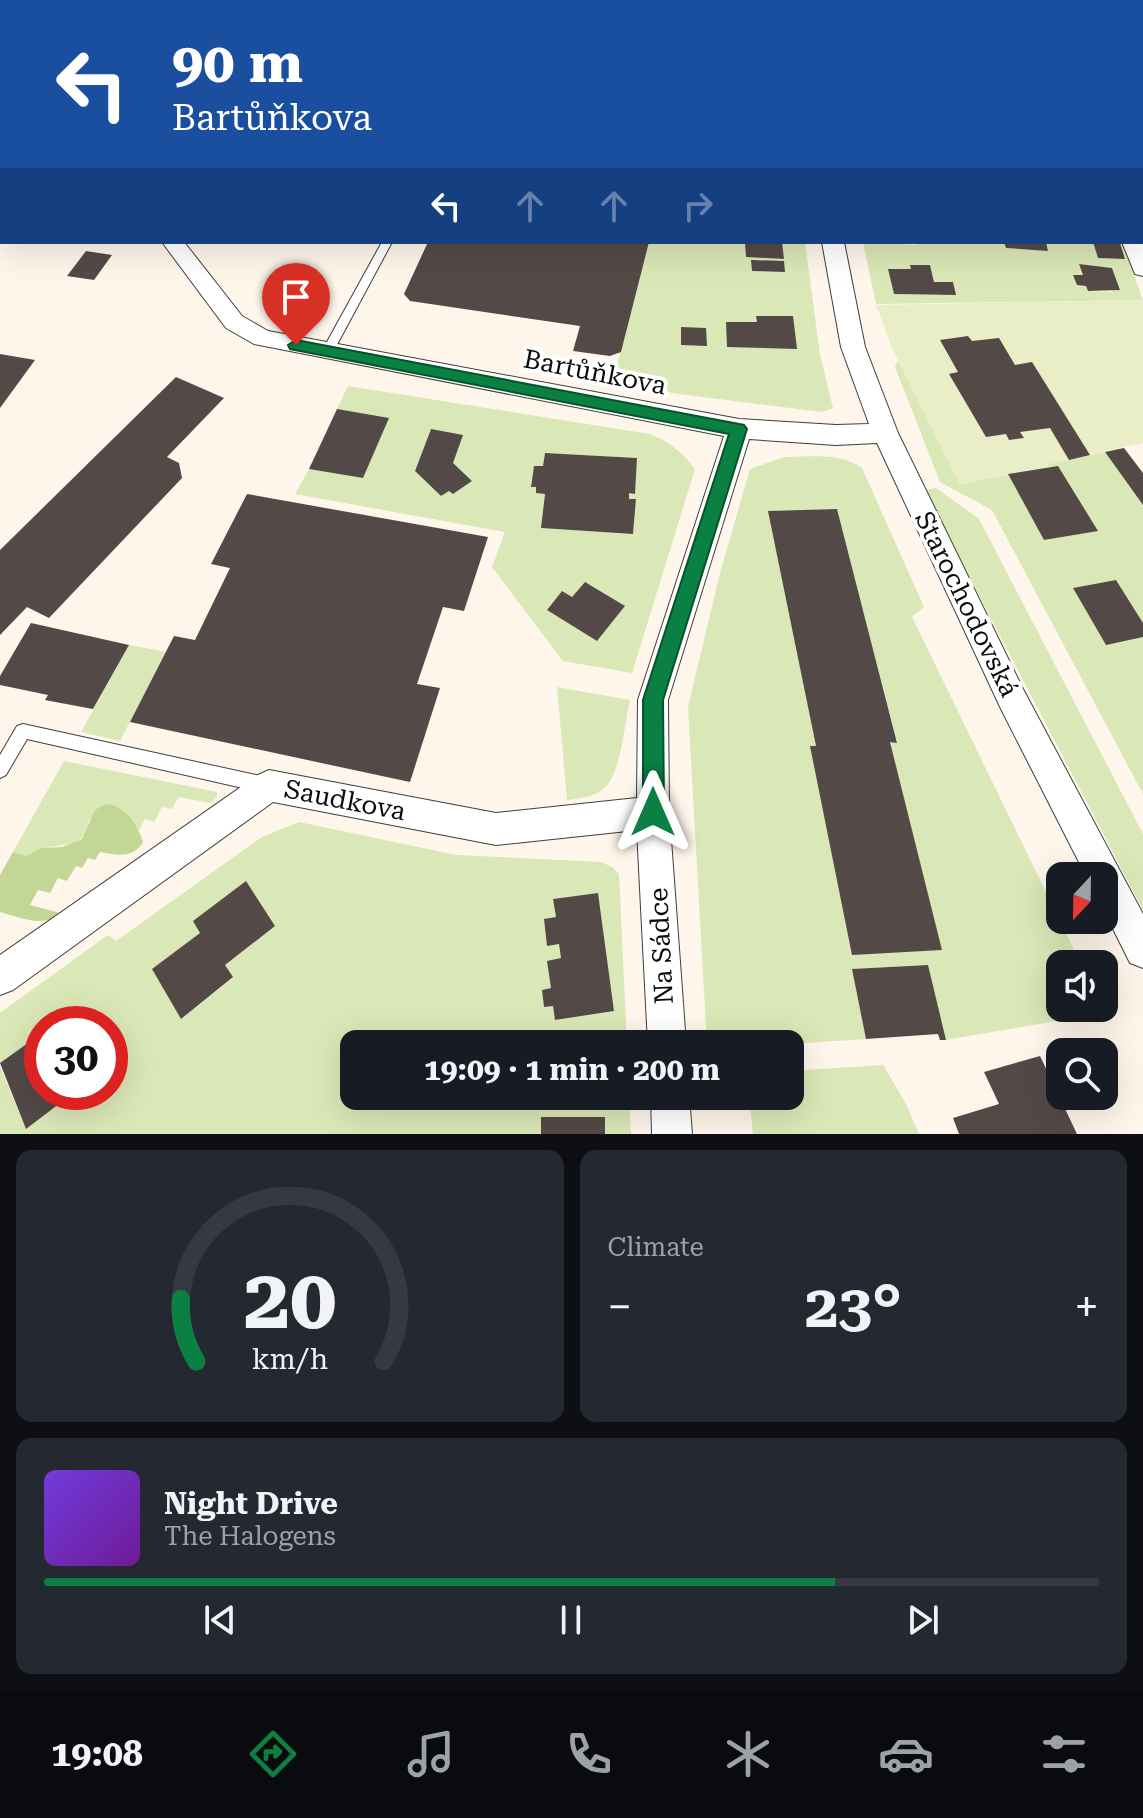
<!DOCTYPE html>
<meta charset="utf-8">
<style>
:root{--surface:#171b24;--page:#242831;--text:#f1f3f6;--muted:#9ea1a6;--line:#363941;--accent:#0b8043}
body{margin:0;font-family:"Roboto Serif",serif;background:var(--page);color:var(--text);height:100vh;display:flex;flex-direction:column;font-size:30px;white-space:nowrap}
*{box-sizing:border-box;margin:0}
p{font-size:26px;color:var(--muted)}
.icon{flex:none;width:44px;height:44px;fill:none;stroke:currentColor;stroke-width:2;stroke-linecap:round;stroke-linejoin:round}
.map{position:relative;height:1134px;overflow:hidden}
.drawer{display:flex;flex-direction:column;gap:16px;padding:16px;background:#0d0f14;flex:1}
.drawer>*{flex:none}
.guide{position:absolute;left:0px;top:0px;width:1144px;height:244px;box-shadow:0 8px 32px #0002;background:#1a4fa0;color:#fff;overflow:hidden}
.needle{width:52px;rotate:202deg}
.tools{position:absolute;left:1046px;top:862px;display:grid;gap:16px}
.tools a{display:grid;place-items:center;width:72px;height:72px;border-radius:16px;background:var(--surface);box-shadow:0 8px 32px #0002;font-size:40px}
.speed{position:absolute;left:24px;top:1006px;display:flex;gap:16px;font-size:40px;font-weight:700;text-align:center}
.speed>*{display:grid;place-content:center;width:104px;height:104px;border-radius:50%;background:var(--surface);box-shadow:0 8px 32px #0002;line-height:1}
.speed .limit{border:12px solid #d22;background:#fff;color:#111}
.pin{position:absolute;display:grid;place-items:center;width:68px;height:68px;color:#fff;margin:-82px -34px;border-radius:50% 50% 50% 0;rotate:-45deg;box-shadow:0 0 8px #0007}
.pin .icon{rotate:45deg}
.me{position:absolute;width:88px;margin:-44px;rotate:0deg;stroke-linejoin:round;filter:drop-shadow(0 0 6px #0008)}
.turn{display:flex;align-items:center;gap:28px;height:168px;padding:0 40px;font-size:36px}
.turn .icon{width:104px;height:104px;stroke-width:2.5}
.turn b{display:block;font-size:56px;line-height:68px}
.lanes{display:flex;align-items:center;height:76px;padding:0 40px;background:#0003;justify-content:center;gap:40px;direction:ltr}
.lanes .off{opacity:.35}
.big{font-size:60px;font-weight:700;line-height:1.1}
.drawer .card{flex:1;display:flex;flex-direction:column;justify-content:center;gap:12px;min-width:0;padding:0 28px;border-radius:16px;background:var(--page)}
.drawer .dial{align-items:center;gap:0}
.dial svg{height:208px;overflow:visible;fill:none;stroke:var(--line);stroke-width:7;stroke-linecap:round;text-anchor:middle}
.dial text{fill:var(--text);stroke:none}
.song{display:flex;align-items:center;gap:24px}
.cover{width:96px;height:96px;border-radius:12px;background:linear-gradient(135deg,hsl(260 70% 55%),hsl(280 70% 35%))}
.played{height:8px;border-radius:4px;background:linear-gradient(90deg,var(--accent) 75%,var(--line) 75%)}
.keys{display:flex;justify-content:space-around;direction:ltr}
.heat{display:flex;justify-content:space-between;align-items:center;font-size:44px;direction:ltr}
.drawer .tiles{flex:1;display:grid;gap:16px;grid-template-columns:1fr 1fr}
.card:last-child{grid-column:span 2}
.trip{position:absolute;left:340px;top:1030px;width:464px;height:80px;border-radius:16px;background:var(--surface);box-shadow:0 8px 32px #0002;font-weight:700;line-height:80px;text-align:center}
.tabs{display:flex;height:128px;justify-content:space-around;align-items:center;background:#090b0e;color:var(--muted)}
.tabs .icon{width:56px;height:56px}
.tabs .active{color:var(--accent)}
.tabs b{font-size:36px;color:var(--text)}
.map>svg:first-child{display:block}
.green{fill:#dae7b6;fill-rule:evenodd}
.forest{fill:#c2d795}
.pitch{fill:#eaeec7}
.building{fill:#534a48}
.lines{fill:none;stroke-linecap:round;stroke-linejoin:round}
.lane-casing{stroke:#3e3e3e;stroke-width:2}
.street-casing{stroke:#3e3e3e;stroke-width:2}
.secondary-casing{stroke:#2d2d2d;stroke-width:2}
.lane{fill:#fff;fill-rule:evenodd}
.street{fill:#fff;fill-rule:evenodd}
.secondary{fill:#fce0a7;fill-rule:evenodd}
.route{fill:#0b8043;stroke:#07532c;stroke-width:2}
.labels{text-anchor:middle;stroke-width:8;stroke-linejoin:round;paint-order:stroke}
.street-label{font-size:26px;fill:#0b0b0b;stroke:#fff}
</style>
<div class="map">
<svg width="1143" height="1134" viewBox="0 0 1143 1134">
<rect width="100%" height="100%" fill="#fef6ea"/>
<path class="green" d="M649 242H745L747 257 783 259 782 242H805L820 355 833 408 822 412 679 394 613 381Z
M863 242 917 245V242H1004L1006 248 1048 251 1046 242H1093L1098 258 1125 259 1120 243 1110 242H1122L1143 300 876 304ZM1079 264 1112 268 1120 289H1112V292L1088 291 1086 286 1077 285 1073 275H1083ZM911 265 930 266 934 282 952 283 937 295 894 294 888 269H911Z
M898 360 960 484 1008 474 1044 540 1097 531 1047 464 1105 452 1143 505V623L1116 580 1073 588 1106 644 1143 637V794L992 510 940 482 895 367Z
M348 386 650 434C671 443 681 451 695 469L632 673 563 661 492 567 505 532 295 494 309 469 363 478 337 409ZM431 429 453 463 472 481 453 494 449 491 441 496 415 471ZM545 453 637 458 635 493H629V499L636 500 633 534 541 528 545 494 536 493V487L531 486 534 466H543ZM585 582 625 606 597 641 547 610 562 591 572 597Z
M784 457C809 457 841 452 862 468L924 607 912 617 1081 964H1060V1008L1091 1010 1068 1019 946 1040 927 965 853 969 866 1039 790 1044H707L688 707 720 573 750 469ZM837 509 897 742H890L942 950 852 954 816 746 769 511Z
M936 488 979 519 1143 834V910L924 490Z
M129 645 166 652 120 741 81 732Z
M557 687 630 700C625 721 621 770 607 785 597 797 581 798 567 800Z
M64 761 217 792V797L211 803 178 797 172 809 162 807 154 822 145 819 139 830 123 810 89 820C85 848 65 843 44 848 38 849 32 853 26 856L13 852Z
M299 822 456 855 601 862 612 867 619 874 627 1044H468L467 1031 424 1038V1044H354V1096H629L631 1134H605L604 1117H542L541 1134H0V1067L26 1129 71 1092H110V1024H42V1033L0 1063V1013L105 937 109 935 116 941 262 837ZM598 893 614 1011 555 1020 553 1006 544 1007 542 990 551 988 561 958 559 944 547 946 544 920 556 917 553 899ZM275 926 225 965 233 978 181 1019 153 969 200 933Z
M883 1065 905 1102 919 1134H753L749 1096H790V1071Z"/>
<path class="forest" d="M106 804C125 805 138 825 143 842 133 859 117 855 100 852L95 860 88 858 82 868 76 866 67 881 58 878 50 893 38 890 30 905 60 913C45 929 19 917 0 912V875L13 852 26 856 42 848 62 847 82 839 95 810Z"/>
<path class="pitch" d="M1143 300V443L1048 464 1049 468 960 484 893 350 876 305Z"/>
<path class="building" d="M428 242H649L621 352 610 356 573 351 580 326 410 301 404 294Z
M745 242H782L784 259 746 257Z
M1004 242H1046L1048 251 1006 248Z
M1093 242 1120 243 1125 259 1098 258Z
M86 251 112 255 94 280 67 276Z
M751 260 784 261 785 272 752 271Z
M1079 264 1112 268 1120 290 1088 291 1086 286 1077 285 1073 275H1083Z
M910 265H930L934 282H953L956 295 894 294 888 269H911Z
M756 316H793L797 349 727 347 726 322H757Z
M681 327 706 328 707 346 681 345Z
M968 336 972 341 999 338 1015 365 1032 362 1090 455 1069 460 1050 428 1020 432 1024 438 1009 440 1006 434 986 437 949 374 958 372 940 340Z
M0 354 35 360 0 408Z
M176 377 224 398 167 457 179 463 182 478 49 618 27 607 0 635V550Z
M337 409 389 418 363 478 309 469Z
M431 429 463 435 453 463 472 481 453 494 449 491 441 496 415 471Z
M1124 448 1143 473V505L1105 452Z
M545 453 637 458 635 494 629 493V499H636L633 534 541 528 545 494 536 493V487H531L534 466H543Z
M1058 466 1098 531 1044 540 1008 474Z
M247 494 488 537 464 611 443 607 417 684 440 688 410 782 130 722 174 636 195 640 230 568 211 564Z
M837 509 897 743 890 742 942 950 852 955 810 746H816L768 511Z
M1116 580 1143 623V637L1106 645 1073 588Z
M585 582 625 606 597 641 547 610 562 591 572 597Z
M31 623 129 645 93 709 50 701 45 700 48 695 0 685V676Z
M246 881 275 926 225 965 233 977 181 1019 152 969 200 933 193 921Z
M598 893 614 1011 555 1020 553 1006 544 1007 542 990 551 988 547 961 561 958 559 944 547 946 544 919 556 917 553 899Z
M928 965 946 1040H940L938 1034 866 1039 852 969Z
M467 1031 468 1044H424V1038Z
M42 1033V1092L72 1094 26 1129 0 1063Z
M1040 1056 1077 1134H959L953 1118 999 1104 984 1072Z
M541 1117H605V1134H541Z"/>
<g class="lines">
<defs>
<path id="lane" d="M382 242H392L332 354H324L322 351Z
M23 724 265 777 271 779 273 785 271 791 265 793 27 739 6 775 0 778V755L17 726Z"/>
<path id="street" d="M631 0H647V2H631Z
M783 0H799L800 2H784Z
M1009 0H1025L1026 2H1010Z
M1142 91H1143V103H1142Z
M1142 138H1143V150H1142Z
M0 140 2 141V153L0 152Z
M1142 239 1143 241V276L1135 274 1122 242H1142Z
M162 242H184L242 316 268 331 739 419 836 425 869 424 841 347 822 242H844L865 347 898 433 1023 689 1143 914V968L1130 963 1104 911V876H1086L1001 709 877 443 836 445 749 439 668 700 669 812 686 1044H648L637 830 496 845 273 802 13 990 0 995V955L258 775 269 770 496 813 637 798 638 700 724 436 254 344 226 328Z
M651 1096H689L692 1134H652Z"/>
<path id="secondary" d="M2 85V102L0 103V86Z
M0 158H2L0 177Z"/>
</defs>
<use href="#lane" class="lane-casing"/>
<use href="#street" class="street-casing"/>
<use href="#secondary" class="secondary-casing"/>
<use href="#lane" class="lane"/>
<use href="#street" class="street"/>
<use href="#secondary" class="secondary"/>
</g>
<path class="route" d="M296 340 744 425 747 429 663 700 664 812 661 819 653 822 646 819 643 812V700L729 434 290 349 288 345Z"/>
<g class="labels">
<g class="street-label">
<text transform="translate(595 372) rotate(11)" y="9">Bartůňkova</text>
<text transform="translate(967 604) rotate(64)" y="9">Starochodovská</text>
<text transform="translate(345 800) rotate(11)" y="9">Saudkova</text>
<text transform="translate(661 946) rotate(-93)" y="9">Na Sádce</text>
</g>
</g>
</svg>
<div class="tools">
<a><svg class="needle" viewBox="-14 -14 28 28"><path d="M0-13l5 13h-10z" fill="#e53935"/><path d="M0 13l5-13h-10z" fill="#9ea1a6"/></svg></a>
<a><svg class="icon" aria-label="sound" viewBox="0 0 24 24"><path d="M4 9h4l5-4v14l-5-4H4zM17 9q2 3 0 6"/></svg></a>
<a><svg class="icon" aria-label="search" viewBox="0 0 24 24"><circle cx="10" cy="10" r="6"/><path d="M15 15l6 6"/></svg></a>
</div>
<div class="speed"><div class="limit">30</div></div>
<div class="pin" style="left:296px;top:345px;background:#d93025"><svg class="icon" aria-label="arrive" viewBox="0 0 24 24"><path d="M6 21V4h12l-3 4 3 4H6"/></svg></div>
<svg class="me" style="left:653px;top:812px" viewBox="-20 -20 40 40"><path d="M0-17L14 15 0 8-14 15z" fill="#0b8043" stroke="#fff" stroke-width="4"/></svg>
<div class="trip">19:09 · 1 min · 200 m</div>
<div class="guide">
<div class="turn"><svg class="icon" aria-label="left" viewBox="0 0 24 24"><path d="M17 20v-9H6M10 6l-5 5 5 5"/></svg><div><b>90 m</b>Bartůňkova</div></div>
<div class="lanes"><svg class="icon" aria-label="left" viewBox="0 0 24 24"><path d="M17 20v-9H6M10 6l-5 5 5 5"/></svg><svg class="icon off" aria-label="ahead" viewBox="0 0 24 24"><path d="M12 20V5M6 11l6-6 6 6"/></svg><svg class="icon off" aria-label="ahead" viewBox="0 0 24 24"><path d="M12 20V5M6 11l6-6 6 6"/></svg><svg class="icon off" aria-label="right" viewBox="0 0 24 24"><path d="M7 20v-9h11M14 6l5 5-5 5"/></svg></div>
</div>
</div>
<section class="drawer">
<div class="tiles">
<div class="card dial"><svg viewBox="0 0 100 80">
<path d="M14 69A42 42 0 1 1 86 69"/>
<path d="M14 69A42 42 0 0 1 8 45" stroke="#0b8043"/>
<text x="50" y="56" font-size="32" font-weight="700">20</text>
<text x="50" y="72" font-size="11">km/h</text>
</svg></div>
<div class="card"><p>Climate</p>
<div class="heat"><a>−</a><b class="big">23°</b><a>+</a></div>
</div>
<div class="card">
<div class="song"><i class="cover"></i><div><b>Night Drive</b><p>The Halogens</p></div></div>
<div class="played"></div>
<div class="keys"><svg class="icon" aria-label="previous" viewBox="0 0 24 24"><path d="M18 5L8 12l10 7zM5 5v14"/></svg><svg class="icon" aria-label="pause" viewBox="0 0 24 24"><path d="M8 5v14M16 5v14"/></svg><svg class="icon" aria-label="next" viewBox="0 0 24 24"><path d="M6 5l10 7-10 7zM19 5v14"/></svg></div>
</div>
</div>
</section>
<nav class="tabs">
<b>19:08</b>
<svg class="icon active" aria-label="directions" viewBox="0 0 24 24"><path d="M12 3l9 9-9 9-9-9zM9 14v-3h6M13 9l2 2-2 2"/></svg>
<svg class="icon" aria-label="music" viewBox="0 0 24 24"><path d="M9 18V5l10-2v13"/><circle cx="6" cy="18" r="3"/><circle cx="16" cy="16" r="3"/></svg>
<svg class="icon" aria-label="phone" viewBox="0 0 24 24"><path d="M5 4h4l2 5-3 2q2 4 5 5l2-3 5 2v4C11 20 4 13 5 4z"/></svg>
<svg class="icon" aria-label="climate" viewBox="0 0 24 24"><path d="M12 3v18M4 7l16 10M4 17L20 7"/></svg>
<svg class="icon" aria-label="car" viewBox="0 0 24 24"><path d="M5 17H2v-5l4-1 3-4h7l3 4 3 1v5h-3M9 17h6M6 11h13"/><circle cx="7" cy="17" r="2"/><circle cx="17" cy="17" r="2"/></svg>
<svg class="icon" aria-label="filters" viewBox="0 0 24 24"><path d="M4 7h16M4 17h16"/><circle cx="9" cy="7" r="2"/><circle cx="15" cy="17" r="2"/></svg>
</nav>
